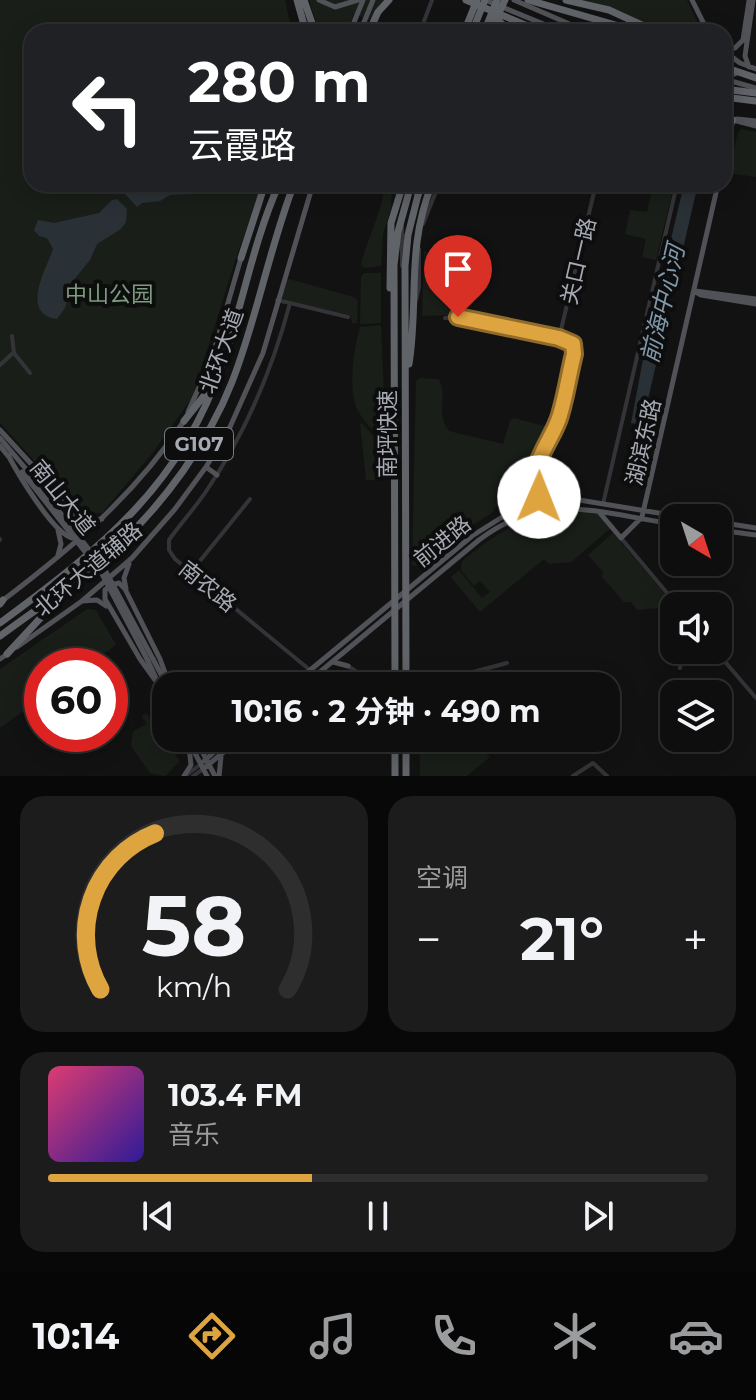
<!DOCTYPE html>
<html lang="zh">
<meta charset="utf-8">
<style>
:root{--surface:#0e0e0e;--page:#1c1c1c;--text:#f1f3f6;--muted:#9b9c9e;--line:#2e2e2e;--accent:#dea440}
body{margin:0;font-family:Montserrat,"Noto Sans SC",sans-serif;background:var(--page);color:var(--text);height:100vh;display:flex;flex-direction:column;font-size:30px;white-space:nowrap}
*{box-sizing:border-box;margin:0}
p{font-size:26px;color:var(--muted)}
.icon{flex:none;width:44px;height:44px;fill:none;stroke:currentColor;stroke-width:2;stroke-linecap:round;stroke-linejoin:round}
.map{position:relative;height:776px;overflow:hidden}
.panel{display:flex;flex-direction:column;gap:20px;padding:20px;background:#080808;flex:1}
.panel>*{flex:none}
.hud{position:absolute;left:24px;top:24px;width:708px;height:168px;border-radius:24px;box-shadow:0 4px 20px #0003,0 0 0 2px var(--line);background:#202124;color:#fff;overflow:hidden}
.needle{width:52px;rotate:141deg}
.controls{position:absolute;left:660px;top:504px;display:grid;gap:16px}
.controls a{display:grid;place-items:center;width:72px;height:72px;border-radius:16px;background:var(--surface);box-shadow:0 4px 20px #0003,0 0 0 2px var(--line);font-size:40px}
.speed{position:absolute;left:24px;top:648px;display:flex;gap:16px;font-size:40px;font-weight:700;text-align:center}
.speed>*{display:grid;place-content:center;width:104px;height:104px;border-radius:50%;background:var(--surface);box-shadow:0 4px 20px #0003,0 0 0 2px var(--line);line-height:1}
.speed .limit{border:12px solid #d22;background:#fff;color:#111}
.pin{position:absolute;display:grid;place-items:center;width:68px;height:68px;color:#fff;margin:-82px -34px;border-radius:50% 50% 50% 0;rotate:-45deg;box-shadow:0 0 8px #0007}
.pin .icon{rotate:45deg}
.me{position:absolute;width:88px;margin:-44px;rotate:1deg;stroke-linejoin:round;filter:drop-shadow(0 0 6px #0008)}
.turn{display:flex;align-items:center;gap:28px;height:168px;padding:0 32px;font-size:36px}
.turn .icon{width:104px;height:104px;stroke-width:2.5}
.turn b{display:block;font-size:56px;line-height:68px}
.big{font-size:60px;font-weight:700;line-height:1.1}
.panel .widget{flex:1;display:flex;flex-direction:column;justify-content:center;gap:12px;min-width:0;padding:0 28px;border-radius:24px;background:var(--page)}
.panel .dial{align-items:center;gap:0}
.dial svg{height:208px;overflow:visible;fill:none;stroke:var(--line);stroke-width:7;stroke-linecap:round;text-anchor:middle}
.dial text{fill:var(--text);stroke:none}
.song{display:flex;align-items:center;gap:24px}
.cover{width:96px;height:96px;border-radius:12px;background:linear-gradient(135deg,hsl(340 70% 55%),hsl(250 70% 35%))}
.played{height:8px;border-radius:4px;background:linear-gradient(90deg,var(--accent) 40%,var(--line) 40%)}
.keys{display:flex;justify-content:space-around;direction:ltr}
.heat{display:flex;justify-content:space-between;align-items:center;font-size:44px;direction:ltr}
.panel .tiles{flex:1;display:grid;gap:20px;grid-template-columns:1fr 1fr}
.widget:last-child{grid-column:span 2}
.trip{position:absolute;left:152px;top:672px;width:468px;height:80px;border-radius:24px;background:var(--surface);box-shadow:0 4px 20px #0003,0 0 0 2px var(--line);font-weight:700;line-height:80px;text-align:center}
.dock{display:flex;height:128px;justify-content:space-around;align-items:center;background:#060606;color:var(--muted)}
.dock .icon{width:56px;height:56px}
.dock .on{color:var(--accent)}
.dock b{font-size:36px;color:var(--text)}
.map>svg:first-child{display:block}
.green{fill:#191e19}
.water{fill:#2a3136}
.lines{fill:none;stroke-linecap:round;stroke-linejoin:round}
.minor{stroke:#343438;stroke-width:4}
.major{stroke:#505257;stroke-width:5}
.highway{stroke:#606368;stroke-width:7}
.major-bridge{stroke:#505257;stroke-width:5}
.highway-bridge{stroke:#606368;stroke-width:7}
.route-casing{stroke:#906b2a;stroke-width:20}
.route{stroke:#dea440;stroke-width:14}
.labels{text-anchor:middle;stroke-width:8;stroke-linejoin:round;paint-order:stroke}
.shield{fill:#0d0d0e;stroke:#777b82;stroke-width:2}
.shield-label{font-size:20px;font-weight:bold;fill:#a5aab3}
.street-label{font-size:22px;fill:#a5aab3;stroke:#0d0d0e}
.park-label{font-size:22px;fill:#7e9c7f;stroke:#0d0d0e}
.water-label{font-size:24px;font-style:italic;fill:#7f98aa;stroke:#0d0d0e}
</style>
<div class="map">
<svg width="756" height="776" viewBox="0 0 756 776">
<rect width="100%" height="100%" fill="#121213"/>
<path class="green" d="M0 0H285L292 32H32V184H263L238 252 192 398 151 455 102 513H82L0 423Z
M309 0H386L372 21 354 14 345 32H319Z
M578 0H687L702 32H664L618 10Z
M742 129 756 132V177L728 173 738 132Z
M384 184H392L391 209 383 234 381 266 365 268 361 265C367 237 383 213 384 184Z
M653 184 674 185 656 260 642 257 646 239 625 234 630 210 647 212Z
M424 251 474 263 462 313 459 315 422 316Z
M364 273H381V323L360 324 361 276Z
M289 279 354 297 358 301 357 323H352L350 315 285 300 282 297 285 282Z
M381 325 384 395 379 437C372 429 363 420 358 411 347 391 354 348 360 327Z
M420 378 439 379C448 398 435 413 449 431L503 444 510 421 514 418 547 427 549 430 540 447 529 493 499 502 492 513 458 534 417 566 412 565 416 381Z
M362 423 382 446 384 477 382 480H366L360 424Z
M559 511 597 512 611 528 571 562 549 564 544 559 480 612 451 577 459 570 482 598 490 592 480 581 474 586 461 570 462 561C495 534 517 520 559 511Z
M613 533 671 601 670 607 637 610 631 602H624L601 576 604 573 588 555Z
M87 609 96 610 116 645 87 666H42V698L0 728V669Z
M146 713 180 761 165 776 150 773 131 746 133 731 147 724 141 716Z
M420 738H472L490 757 467 776H420Z"/>
<path class="water" d="M127 184H222V187L212 193 170 195 160 201 142 203 137 207 124 193Z
M684 184H698L642 425 631 423 645 349Z
M117 199 127 209 126 222 121 229 97 244 90 260 73 281 65 308 57 319C19 313 47 268 53 249L47 238 39 236 34 230 38 220 54 223 99 213 112 200Z"/>
<g class="lines">
<path class="minor" d="M420 32 432 0
M423 224 439 184
M402 226V266
M277 300 290 303C272 371 246 432 207 490 195 508 181 523 169 540V550L175 559 316 675
M416 300 419 287V249
M290 303 348 317
M445 318 458 317 559 338 573 344 574 354 559 420 542 453 535 488
M12 336 14 353 30 373
M559 338 596 184
M0 365 13 353
M603 504 677 184
M621 538 678 606
M0 539V540
M191 572 250 499
M715 650 756 698
M348 666 360 674 395 675
M680 668 683 650
M407 675 458 676 507 663
M185 776 201 764
M193 776 203 769
M573 776 593 763 607 776"/>
<path class="major" d="M319 0 335 7 358 0
M485 0 563 32
M514 0 588 32
M692 0 708 32
M350 32 363 0
M360 32 373 0
M724 48H735L743 40 749 1
M724 51 740 63 756 69
M749 67 745 56 753 0
M724 72 735 74
M724 79 756 88
M737 119 756 121
M733 120 756 126
M724 159 733 120
M694 291 701 295 756 304
M695 291 756 299
M188 412 212 358 241 258
M0 430 79 516 90 521 102 519
M0 438 26 469
M0 446 8 456
M8 455C18 474 53 533 72 538L80 533 82 527 72 509
M206 467 217 475
M527 505 533 498 535 488
M599 512 621 538 642 517 718 184
M718 522 756 528
M58 530 61 544 58 555
M718 530 756 535
M126 589 124 578 129 564
M2 601C73 547 134 496 184 421
M82 601 97 600 106 606
M17 647 82 601 132 558 175 509 206 467 230 427 263 353 313 184
M0 659 9 653
M153 659 165 682
M148 661 156 678
M333 662 348 666
M291 686 472 536 507 514 544 502 573 499 689 518
M303 686 479 540C545 489 601 514 674 524
M163 691 140 659 105 599V590L111 585 119 583 125 589 160 659 170 686
M187 738 207 776
M195 738 215 776
M198 738 211 745 221 743
M204 761 230 738
M203 769 241 738
M184 776 191 765 189 747
M219 776 221 757"/>
<path class="highway" d="M297 0 306 32
M304 0 315 32
M466 0 542 32
M528 0 640 32
M566 0 609 10 657 32
M494 16 510 32
M369 32 378 12 389 0
M724 67 756 78
M724 89 756 93
M724 97 756 101
M724 119 733 120
M418 195 423 184
M241 258 265 184
M184 421 211 387
M0 604 3 600
M0 623C99 550 182 485 222 364 243 304 253 242 279 184
M0 636C39 607 81 580 117 547 164 503 208 443 232 382 257 318 269 249 294 184
M7 654 60 597
M395 738V776
M406 776V738"/>
<path class="major-bridge" d="M26 469 105 570 153 659
M22 472 101 572 148 661"/>
<path class="highway-bridge" d="M464 32 477 0
M472 32 485 0
M484 32 497 0
M490 32 505 0
M390 288 391 223 403 184
M409 364C419 301 406 247 432 184
M395 686 394 265 398 232 409 192
M406 686 405 266 408 235 418 195"/>
</g>
<g class="lines">
<defs>
<path id="route" d="M458 317 559 338 573 344 574 354C569 374 566 395 560 415 554 439 522 472 539 497"/>
</defs>
<use href="#route" class="route-casing"/>
<use href="#route" class="route"/>
</g>
<g class="labels">
<rect class="shield" x="165" y="428" width="68" height="32" rx="6"/>
<g class="shield-label">
<text x="199" y="451">G107</text>
</g>
<g class="street-label">
<text transform="translate(578 261) rotate(-77)" y="8">关口一路</text>
<text transform="translate(221 351) rotate(-70)" y="8">北环大道</text>
<text transform="translate(387 434) rotate(-90)" y="8">南坪快速</text>
<text transform="translate(643 442) rotate(-77)" y="8">湖滨东路</text>
<text transform="translate(63 497) rotate(51)" y="8">南山大道</text>
<text transform="translate(442 541) rotate(-39)" y="8">前进路</text>
<text transform="translate(88 569) rotate(-40)" y="8">北环大道辅路</text>
<text transform="translate(208 586) rotate(39)" y="8">南农路</text>
</g>
<g class="park-label">
<text x="109" y="302">中山公园</text>
</g>
<g class="water-label">
<text transform="translate(663 304) rotate(-77)" y="8">前海中心河</text>
</g>
</g>
</svg>
<div class="controls">
<a><svg class="needle" viewBox="-14 -14 28 28"><path d="M0-13l5 13h-10z" fill="#e53935"/><path d="M0 13l5-13h-10z" fill="#9b9c9e"/></svg></a>
<a><svg class="icon" aria-label="sound" viewBox="0 0 24 24"><path d="M4 9h4l5-4v14l-5-4H4zM17 9q2 3 0 6"/></svg></a>
<a><svg class="icon" aria-label="layers" viewBox="0 0 24 24"><path d="M12 4l9 5-9 5-9-5zM3 14l9 5 9-5"/></svg></a>
</div>
<div class="speed"><div class="limit">60</div></div>
<div class="pin" style="left:458px;top:317px;background:#d93025"><svg class="icon" aria-label="arrive" viewBox="0 0 24 24"><path d="M6 21V4h12l-3 4 3 4H6"/></svg></div>
<svg class="me" style="left:539px;top:497px" viewBox="-20 -20 40 40"><circle r="19" fill="#fff"/><path d="M0-13L10 11 0 6-10 11z" fill="#dea440"/></svg>
<div class="trip">10:16 · 2 分钟 · 490 m</div>
<div class="hud">
<div class="turn"><svg class="icon" aria-label="left" viewBox="0 0 24 24"><path d="M17 20v-9H6M10 6l-5 5 5 5"/></svg><div><b>280 m</b>云霞路</div></div>
</div>
</div>
<section class="panel">
<div class="tiles">
<div class="widget dial"><svg viewBox="0 0 100 80">
<path d="M14 69A42 42 0 1 1 86 69"/>
<path d="M14 69A42 42 0 0 1 35 9" stroke="#dea440"/>
<text x="50" y="56" font-size="32" font-weight="700">58</text>
<text x="50" y="72" font-size="11">km/h</text>
</svg></div>
<div class="widget"><p>空调</p>
<div class="heat"><a>−</a><b class="big">21°</b><a>+</a></div>
</div>
<div class="widget">
<div class="song"><i class="cover"></i><div><b>103.4 FM</b><p>音乐</p></div></div>
<div class="played"></div>
<div class="keys"><svg class="icon" aria-label="previous" viewBox="0 0 24 24"><path d="M18 5L8 12l10 7zM5 5v14"/></svg><svg class="icon" aria-label="pause" viewBox="0 0 24 24"><path d="M8 5v14M16 5v14"/></svg><svg class="icon" aria-label="next" viewBox="0 0 24 24"><path d="M6 5l10 7-10 7zM19 5v14"/></svg></div>
</div>
</div>
</section>
<nav class="dock">
<b>10:14</b>
<svg class="icon on" aria-label="directions" viewBox="0 0 24 24"><path d="M12 3l9 9-9 9-9-9zM9 14v-3h6M13 9l2 2-2 2"/></svg>
<svg class="icon" aria-label="music" viewBox="0 0 24 24"><path d="M9 18V5l10-2v13"/><circle cx="6" cy="18" r="3"/><circle cx="16" cy="16" r="3"/></svg>
<svg class="icon" aria-label="phone" viewBox="0 0 24 24"><path d="M5 4h4l2 5-3 2q2 4 5 5l2-3 5 2v4C11 20 4 13 5 4z"/></svg>
<svg class="icon" aria-label="climate" viewBox="0 0 24 24"><path d="M12 3v18M4 7l16 10M4 17L20 7"/></svg>
<svg class="icon" aria-label="car" viewBox="0 0 24 24"><path d="M5 17H2v-5l4-1 3-4h7l3 4 3 1v5h-3M9 17h6M6 11h13"/><circle cx="7" cy="17" r="2"/><circle cx="17" cy="17" r="2"/></svg>
</nav>
